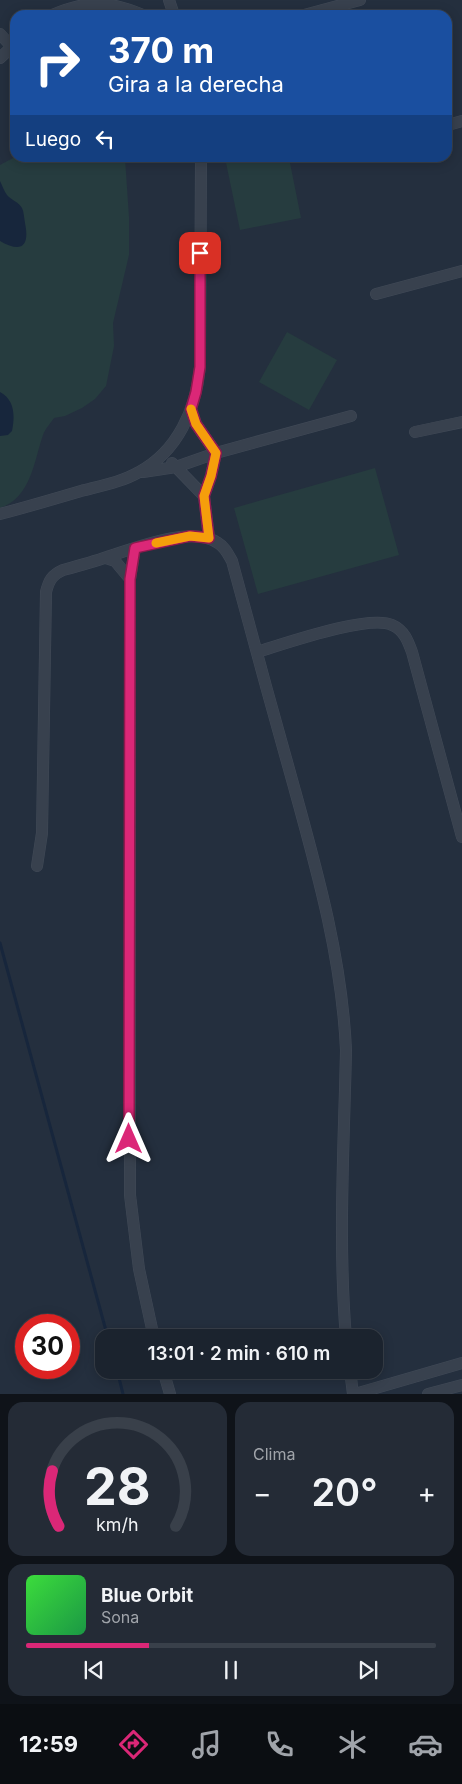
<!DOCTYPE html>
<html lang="es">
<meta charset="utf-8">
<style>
:root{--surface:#1b232e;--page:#242b36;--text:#f1f3f6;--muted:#a0a4aa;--line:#39404a;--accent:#db2777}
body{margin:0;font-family:Inter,sans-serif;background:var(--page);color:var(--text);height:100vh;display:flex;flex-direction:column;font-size:19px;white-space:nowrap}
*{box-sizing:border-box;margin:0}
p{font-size:16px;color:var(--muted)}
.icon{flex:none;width:28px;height:28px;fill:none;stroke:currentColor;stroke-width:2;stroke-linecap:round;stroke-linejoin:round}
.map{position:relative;height:1394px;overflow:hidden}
.sheet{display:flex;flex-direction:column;gap:8px;padding:8px;background:#0f1319;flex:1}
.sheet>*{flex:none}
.banner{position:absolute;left:10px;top:10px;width:442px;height:152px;border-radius:15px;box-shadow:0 2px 12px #0003,0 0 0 1px var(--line);background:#1a4fa0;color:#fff;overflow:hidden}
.speed{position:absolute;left:15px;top:1314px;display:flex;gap:10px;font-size:25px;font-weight:700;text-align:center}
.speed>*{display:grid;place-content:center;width:65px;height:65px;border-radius:50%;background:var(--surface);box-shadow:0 2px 12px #0003,0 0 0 1px var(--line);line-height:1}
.speed .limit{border:8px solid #d22;background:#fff;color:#111}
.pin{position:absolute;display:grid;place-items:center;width:42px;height:42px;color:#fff;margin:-21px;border-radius:10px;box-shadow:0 2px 8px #0006}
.me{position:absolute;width:55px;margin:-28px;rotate:0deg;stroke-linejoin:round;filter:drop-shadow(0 0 4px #0008)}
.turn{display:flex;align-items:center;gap:18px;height:105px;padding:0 15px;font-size:22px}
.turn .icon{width:65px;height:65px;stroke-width:2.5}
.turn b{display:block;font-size:35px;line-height:42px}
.then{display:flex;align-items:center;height:48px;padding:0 15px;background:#0003;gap:10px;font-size:19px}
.big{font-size:38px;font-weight:600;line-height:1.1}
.sheet .tile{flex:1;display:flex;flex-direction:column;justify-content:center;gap:8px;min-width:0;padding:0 18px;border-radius:15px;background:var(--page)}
.sheet .dial{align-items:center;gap:0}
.dial svg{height:130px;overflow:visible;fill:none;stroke:var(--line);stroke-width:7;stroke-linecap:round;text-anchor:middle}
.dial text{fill:var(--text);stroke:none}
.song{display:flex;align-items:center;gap:15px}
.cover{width:60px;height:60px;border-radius:8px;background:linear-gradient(135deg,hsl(120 70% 55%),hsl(140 70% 35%))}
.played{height:5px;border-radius:2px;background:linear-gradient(90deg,var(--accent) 30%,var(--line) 30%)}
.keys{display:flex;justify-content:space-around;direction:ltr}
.heat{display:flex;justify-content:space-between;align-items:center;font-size:28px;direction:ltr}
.sheet .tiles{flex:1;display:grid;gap:8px;grid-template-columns:1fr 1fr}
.tile:last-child{grid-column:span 2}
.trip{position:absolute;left:95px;top:1329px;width:288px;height:50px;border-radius:15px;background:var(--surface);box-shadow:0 2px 12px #0003,0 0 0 1px var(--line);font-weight:600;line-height:50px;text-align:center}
.tab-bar{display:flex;height:80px;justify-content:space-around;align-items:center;background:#0b0e12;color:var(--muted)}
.tab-bar .icon{width:35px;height:35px}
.tab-bar .selected{color:var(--accent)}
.tab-bar b{font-size:22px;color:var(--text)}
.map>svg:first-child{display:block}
.green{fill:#263c3f}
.water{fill:#17263c}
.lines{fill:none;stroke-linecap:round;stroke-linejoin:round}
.stream{stroke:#17263c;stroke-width:3}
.street-casing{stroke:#414a57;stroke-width:12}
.street{stroke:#38414e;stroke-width:11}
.route-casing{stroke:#8e194d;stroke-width:12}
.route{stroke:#db2777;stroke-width:9}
.slow{stroke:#f59e0b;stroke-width:9}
</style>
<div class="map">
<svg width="462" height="1394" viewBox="0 0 462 1394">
<rect width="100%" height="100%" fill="#242f3e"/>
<path class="green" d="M15 157 125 158 129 217V255L113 323 114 346 106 386 95 399 82 408 65 416 54 418C50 424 45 429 43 435 34 461 31 498 0 508V165Z
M225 158H289L301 218 240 230Z
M287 332 337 360 309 410 259 382Z
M375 468 399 555 258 594 234 508Z"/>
<path class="water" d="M0 181C2 185 4 191 7 195 11 200 19 202 22 208 24 212 24 218 25 223 30 247 21 253 0 241Z
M0 392C15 400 15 416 12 431L8 435 0 436Z"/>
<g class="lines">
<path class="stream" d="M0 943 108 1338
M117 1370 123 1394"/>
<defs>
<path id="street" d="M169 0 174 15
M52 15C88 0 107 0 143 15
M304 15 360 0
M0 34 12 47
M0 58 15 44
M448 125 462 121
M376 294 462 271
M191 409 196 424 216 453 211 476 204 496 209 538
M415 432 462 422
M172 463 204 496
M143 472 176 467 216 453 351 416
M0 514C27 507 54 499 81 491 100 486 122 482 139 472 178 451 196 409 200 367L201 158
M135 548 130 579V1195L139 1269 154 1338
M106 558 115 561 130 579
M257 652C284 644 369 614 392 625 404 630 408 641 412 652L462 837
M37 866 42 833 46 592C49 580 52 575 63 570 78 566 93 562 107 557 135 548 192 525 218 543 225 547 228 554 232 561 252 636 273 712 294 787 318 874 342 960 346 1050 344 1146 338 1241 346 1338
M163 1370 170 1394
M350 1370 353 1394
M355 1394 462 1363
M428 1394 462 1385"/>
</defs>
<use href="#street" class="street-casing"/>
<use href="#street" class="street"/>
</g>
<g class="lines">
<defs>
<path id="route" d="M129 1139 130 579 135 548 190 536 209 538 204 496 211 476 216 453 196 424 191 409 196 392 200 367V253"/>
</defs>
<use href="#route" class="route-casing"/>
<use href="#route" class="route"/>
<path class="slow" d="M156 543 190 536 209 538 204 496 211 476 216 453 196 424 191 409"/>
</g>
</svg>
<div class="speed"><div class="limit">30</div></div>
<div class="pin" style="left:200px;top:253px;background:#d93025"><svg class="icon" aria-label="arrive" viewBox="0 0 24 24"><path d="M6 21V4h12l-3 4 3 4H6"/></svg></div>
<svg class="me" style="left:129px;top:1139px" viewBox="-20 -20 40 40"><path d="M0-17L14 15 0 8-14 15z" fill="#db2777" stroke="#fff" stroke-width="4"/></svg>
<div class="trip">13:01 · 2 min · 610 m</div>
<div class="banner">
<div class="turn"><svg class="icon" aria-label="right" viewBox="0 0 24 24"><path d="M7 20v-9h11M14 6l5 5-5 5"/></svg><div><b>370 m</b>Gira a la derecha</div></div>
<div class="then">Luego<svg class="icon" aria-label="left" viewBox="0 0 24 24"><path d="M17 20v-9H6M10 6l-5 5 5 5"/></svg></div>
</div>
</div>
<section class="sheet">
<div class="tiles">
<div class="tile dial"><svg viewBox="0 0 100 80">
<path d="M14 69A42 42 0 1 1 86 69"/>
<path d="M14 69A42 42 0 0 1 10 35" stroke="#db2777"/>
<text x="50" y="56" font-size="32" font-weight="700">28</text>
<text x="50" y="72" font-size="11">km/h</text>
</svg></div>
<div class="tile"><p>Clima</p>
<div class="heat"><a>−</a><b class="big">20°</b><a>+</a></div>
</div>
<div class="tile">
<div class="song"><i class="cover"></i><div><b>Blue Orbit</b><p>Sona</p></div></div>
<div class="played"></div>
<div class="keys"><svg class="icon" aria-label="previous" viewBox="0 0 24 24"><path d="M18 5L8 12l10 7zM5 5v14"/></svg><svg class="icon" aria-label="pause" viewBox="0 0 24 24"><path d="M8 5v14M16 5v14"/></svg><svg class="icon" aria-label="next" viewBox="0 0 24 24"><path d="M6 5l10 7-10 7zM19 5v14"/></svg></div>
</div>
</div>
</section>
<nav class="tab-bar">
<b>12:59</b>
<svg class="icon selected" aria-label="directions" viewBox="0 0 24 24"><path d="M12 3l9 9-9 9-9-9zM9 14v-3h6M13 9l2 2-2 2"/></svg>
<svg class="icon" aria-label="music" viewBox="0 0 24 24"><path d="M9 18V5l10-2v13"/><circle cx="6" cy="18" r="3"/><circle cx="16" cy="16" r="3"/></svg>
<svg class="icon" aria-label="phone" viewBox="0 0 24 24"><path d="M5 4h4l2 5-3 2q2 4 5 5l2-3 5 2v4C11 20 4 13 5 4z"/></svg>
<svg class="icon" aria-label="climate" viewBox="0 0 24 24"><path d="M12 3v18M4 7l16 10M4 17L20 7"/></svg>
<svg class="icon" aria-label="car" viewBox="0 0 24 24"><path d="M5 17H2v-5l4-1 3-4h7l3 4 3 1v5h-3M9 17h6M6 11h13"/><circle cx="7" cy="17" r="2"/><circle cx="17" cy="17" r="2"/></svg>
</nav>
